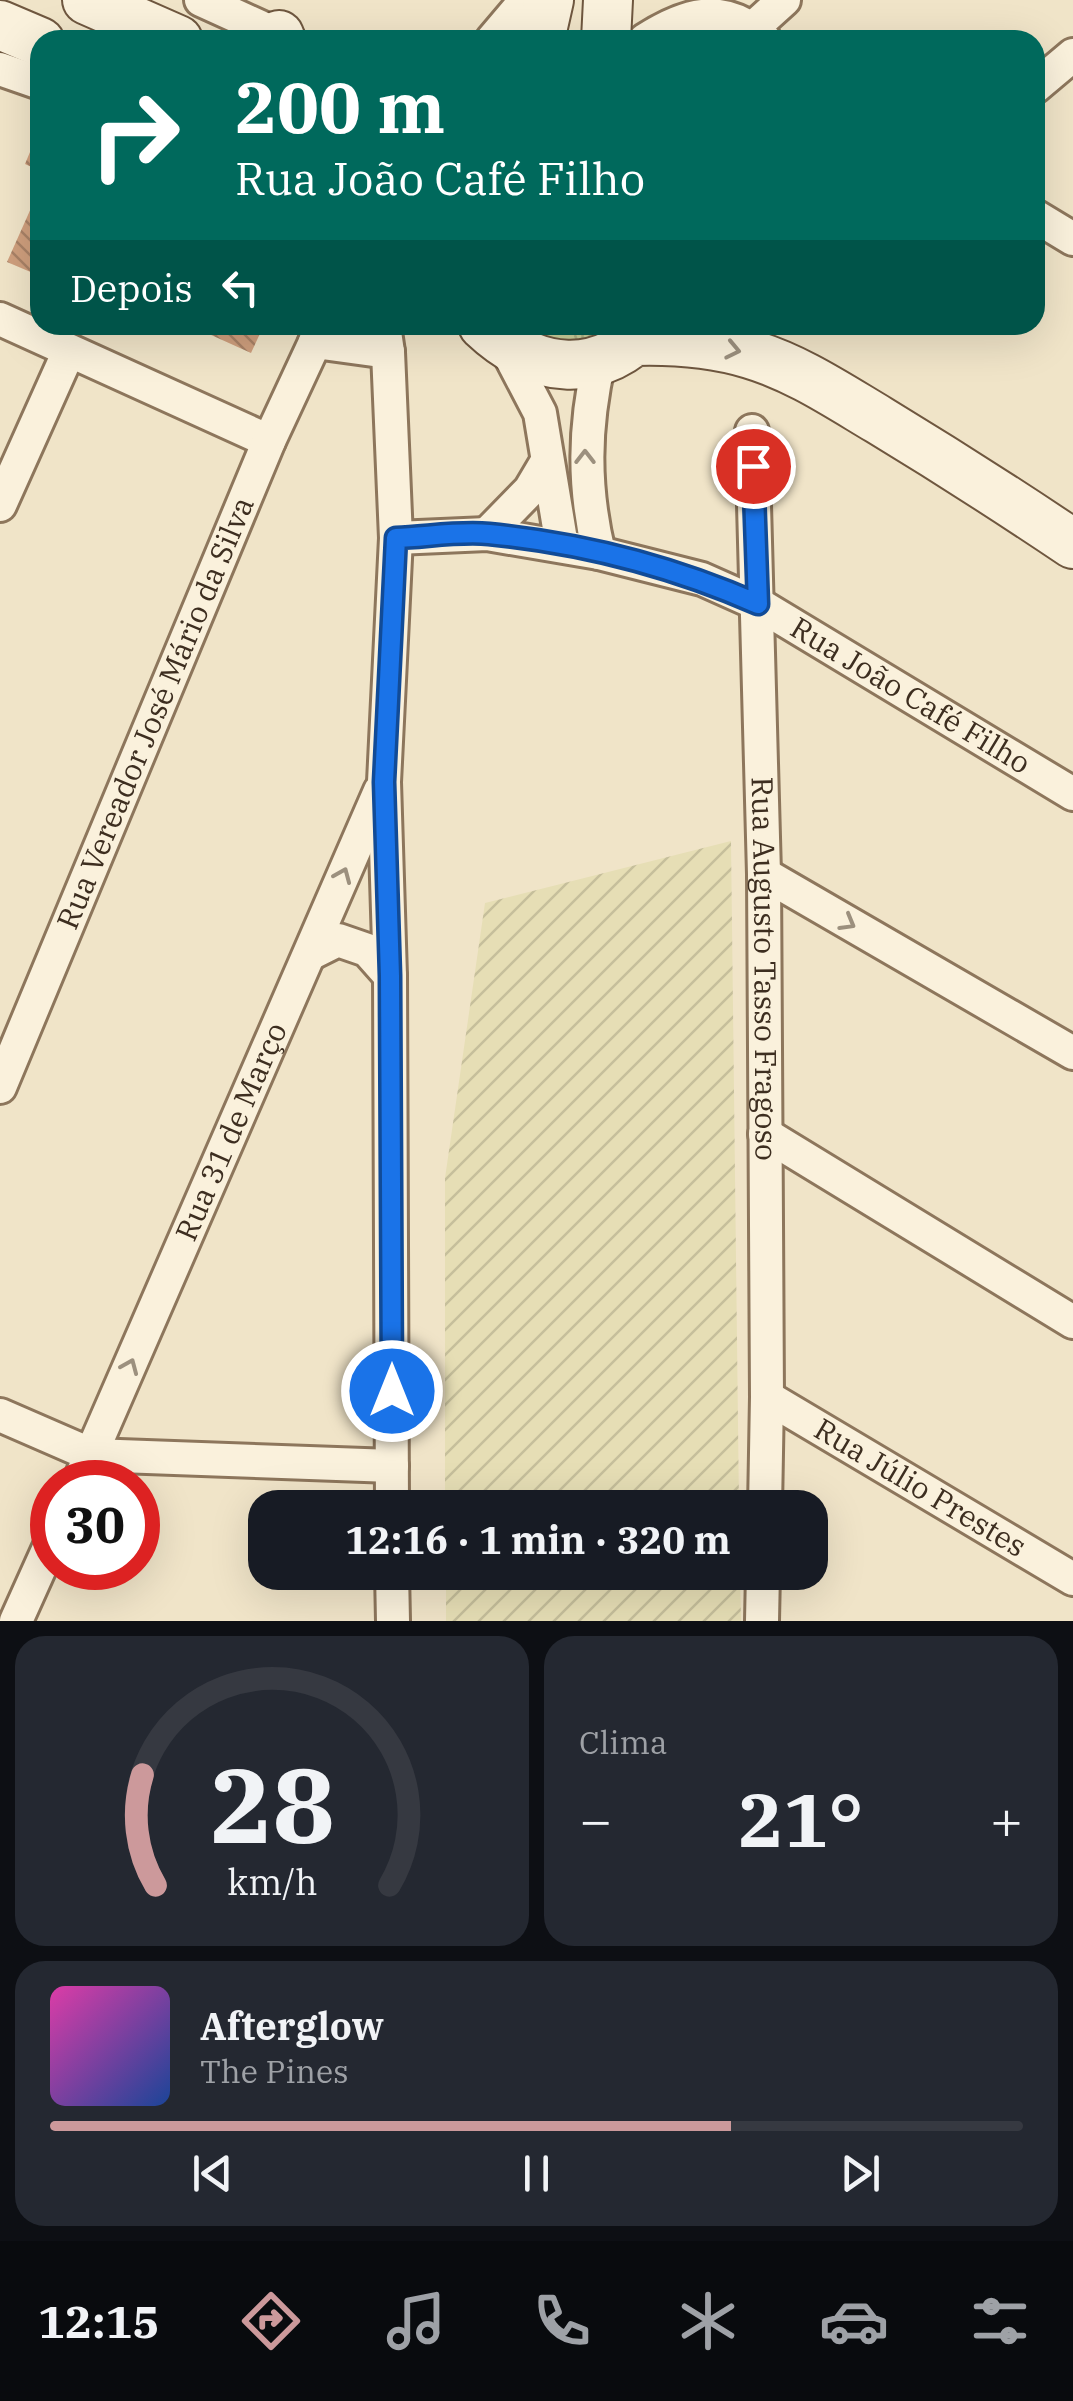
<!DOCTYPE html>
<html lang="pt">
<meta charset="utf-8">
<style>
:root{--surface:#171b24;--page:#242831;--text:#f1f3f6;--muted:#9ea1a6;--line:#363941;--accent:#cc999b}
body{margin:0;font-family:"IBM Plex Serif",serif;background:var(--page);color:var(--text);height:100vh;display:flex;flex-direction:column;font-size:38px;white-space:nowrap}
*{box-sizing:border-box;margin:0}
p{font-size:32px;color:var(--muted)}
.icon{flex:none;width:55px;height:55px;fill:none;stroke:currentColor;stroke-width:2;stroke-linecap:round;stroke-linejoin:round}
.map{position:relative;height:1621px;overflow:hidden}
.sheet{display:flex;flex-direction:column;gap:15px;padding:15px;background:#0d0f14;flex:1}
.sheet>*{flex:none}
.banner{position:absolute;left:30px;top:30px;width:1015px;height:305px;border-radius:30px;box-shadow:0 10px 40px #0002;background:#00695c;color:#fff;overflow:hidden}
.speed{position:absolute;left:30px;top:1460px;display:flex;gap:20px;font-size:50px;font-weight:700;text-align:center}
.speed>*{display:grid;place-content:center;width:130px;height:130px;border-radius:50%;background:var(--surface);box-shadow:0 10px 40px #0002;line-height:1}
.speed .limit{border:15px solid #d22;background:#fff;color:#111}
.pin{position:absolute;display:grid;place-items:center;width:85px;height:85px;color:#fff;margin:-42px;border:5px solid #fff;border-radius:50%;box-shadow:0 2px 10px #0007}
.me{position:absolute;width:110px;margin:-55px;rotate:0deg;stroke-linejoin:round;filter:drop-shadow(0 0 8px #0008)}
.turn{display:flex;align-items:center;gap:35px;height:210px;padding:0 40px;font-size:45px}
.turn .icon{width:130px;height:130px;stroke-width:2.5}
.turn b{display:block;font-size:70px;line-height:85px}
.then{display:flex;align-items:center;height:95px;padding:0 40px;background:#0003;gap:20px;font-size:38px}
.big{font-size:75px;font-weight:700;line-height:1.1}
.sheet .tile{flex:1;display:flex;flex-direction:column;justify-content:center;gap:15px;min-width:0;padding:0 35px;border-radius:30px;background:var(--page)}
.sheet .dial{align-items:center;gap:0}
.dial svg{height:260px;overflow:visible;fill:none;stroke:var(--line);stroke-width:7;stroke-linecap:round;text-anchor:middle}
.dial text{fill:var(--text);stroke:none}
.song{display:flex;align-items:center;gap:30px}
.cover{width:120px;height:120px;border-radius:15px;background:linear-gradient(135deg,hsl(320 70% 55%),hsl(220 70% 35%))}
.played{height:10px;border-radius:5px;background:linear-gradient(90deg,var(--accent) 70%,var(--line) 70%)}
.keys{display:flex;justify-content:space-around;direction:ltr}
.heat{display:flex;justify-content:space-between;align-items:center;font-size:55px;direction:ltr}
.sheet .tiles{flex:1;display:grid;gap:15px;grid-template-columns:1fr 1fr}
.tile:last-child{grid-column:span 2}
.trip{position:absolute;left:248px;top:1490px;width:580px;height:100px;border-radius:30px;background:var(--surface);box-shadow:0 10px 40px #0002;font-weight:700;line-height:100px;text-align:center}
.tab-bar{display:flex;height:160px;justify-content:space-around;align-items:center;background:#090b0e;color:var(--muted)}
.tab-bar .icon{width:70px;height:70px}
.tab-bar .active{color:var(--accent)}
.tab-bar b{font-size:45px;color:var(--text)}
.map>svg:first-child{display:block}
.farmland{fill:url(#farmland-furrows)}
.grass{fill:url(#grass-tufts)}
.building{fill:url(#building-back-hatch)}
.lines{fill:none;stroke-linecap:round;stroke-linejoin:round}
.minor-casing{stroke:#8d765c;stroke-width:38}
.secondary-casing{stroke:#6f573f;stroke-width:52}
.minor{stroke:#faf1dc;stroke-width:32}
.secondary{stroke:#faf1dc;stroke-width:48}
.oneway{stroke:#9c907e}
.route-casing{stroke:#114b97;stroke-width:25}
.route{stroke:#1a73e8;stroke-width:18}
.labels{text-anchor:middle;stroke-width:10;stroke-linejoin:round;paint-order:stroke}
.street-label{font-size:30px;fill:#3d2e20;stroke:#f7eed8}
</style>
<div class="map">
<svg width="1073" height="1621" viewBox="0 0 1073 1621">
<defs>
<pattern id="farmland-furrows" width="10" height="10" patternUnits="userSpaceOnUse" patternTransform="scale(2.5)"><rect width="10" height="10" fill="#e6deb5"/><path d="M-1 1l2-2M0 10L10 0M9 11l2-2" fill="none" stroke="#c6bf9b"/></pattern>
<pattern id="grass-tufts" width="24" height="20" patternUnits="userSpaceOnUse" patternTransform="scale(2.5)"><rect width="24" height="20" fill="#c9cf9b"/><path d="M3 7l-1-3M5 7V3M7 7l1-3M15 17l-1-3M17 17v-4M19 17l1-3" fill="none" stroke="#aeb285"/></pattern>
<pattern id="building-back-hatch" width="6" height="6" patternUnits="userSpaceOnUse" patternTransform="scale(2.5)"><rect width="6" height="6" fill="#cf9f7d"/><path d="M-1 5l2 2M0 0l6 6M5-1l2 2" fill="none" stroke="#a98266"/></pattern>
</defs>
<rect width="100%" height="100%" fill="#f0e4c8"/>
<path class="farmland" d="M731 841 739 1507H445V1178L485 903Z
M446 1573H740L741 1621H446Z"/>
<path class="grass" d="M507 325H628L573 349Z"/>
<path class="building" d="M40 128V171L25 164Z
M40 188V276L7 262Z
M189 325H264L251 353Z"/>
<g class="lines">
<defs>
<g id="minor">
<path d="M201 0 289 40"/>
<path d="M753 28 784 0"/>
<path d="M492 40 526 0"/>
<path d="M645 40C687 13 725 2 765 40"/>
<path d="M0 69 40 83"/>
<path d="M1035 87 1073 55"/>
<path d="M1035 216 1073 239"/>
<path d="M0 319 269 441"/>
<path d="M384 325 388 352 396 538 384 782 390 976 392 1508"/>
<path d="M315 342 388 352"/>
<path d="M505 346 540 413 562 546"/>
<path id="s1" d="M752 431 764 874 767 1397 765 1508"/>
<path d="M0 505 69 351"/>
<path d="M487 534 530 490 546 463"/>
<path id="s2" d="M396 538 487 534 599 553 702 579 758 604 1073 794"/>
<path d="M599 553C583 486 584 427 599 361"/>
<path d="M764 874 1073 1053"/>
<path d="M310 954 338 940 367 950 390 976"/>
<path id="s3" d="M0 1087 269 441 323 325"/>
<path d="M765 1134 1073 1322"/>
<path id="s4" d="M767 1397 1073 1579"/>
<path d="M0 1415 92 1455 392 1466"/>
<path id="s5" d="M79 1482 380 791"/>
<path d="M392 1572 393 1621"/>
<path d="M16 1621 52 1541"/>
<path d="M762 1621 763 1572"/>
</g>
<path id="secondary" d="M87 0 178 40
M0 25 40 42
M279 35 281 40
M540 40 549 0
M606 40 608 0
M483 325C536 375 600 381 651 325
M636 341C674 340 713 343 750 354 797 368 837 395 879 420 945 460 1009 501 1073 544"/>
</defs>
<use href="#minor" class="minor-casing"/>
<use href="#secondary" class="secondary-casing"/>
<use href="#minor" class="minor"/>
<use href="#secondary" class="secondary"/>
</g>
<defs><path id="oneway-chevron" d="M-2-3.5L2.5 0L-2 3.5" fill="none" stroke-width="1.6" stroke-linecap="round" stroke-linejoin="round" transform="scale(2.5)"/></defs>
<g class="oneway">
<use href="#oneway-chevron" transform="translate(733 350) rotate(12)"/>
<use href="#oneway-chevron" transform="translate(585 457) rotate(-90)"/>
<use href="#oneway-chevron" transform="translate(343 875) rotate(-67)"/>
<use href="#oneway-chevron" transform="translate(848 923) rotate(30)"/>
<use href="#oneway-chevron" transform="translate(130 1366) rotate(-67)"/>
</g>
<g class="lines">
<defs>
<path id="route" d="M392 1391 390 976 384 782 396 538C426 537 459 531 489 534 581 543 674 567 758 604L753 466"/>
</defs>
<use href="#route" class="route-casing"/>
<use href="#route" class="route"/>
</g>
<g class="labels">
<g class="street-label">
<text dy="10" stroke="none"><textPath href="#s2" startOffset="550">Rua João Café Filho</textPath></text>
<text dy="10" stroke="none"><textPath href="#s3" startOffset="405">Rua Vereador José Mário da Silva</textPath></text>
<text dy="10" stroke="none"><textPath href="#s1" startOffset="538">Rua Augusto Tasso Fragoso</textPath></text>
<text dy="10" stroke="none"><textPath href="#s5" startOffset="382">Rua 31 de Março</textPath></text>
<text dy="10" stroke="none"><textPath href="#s4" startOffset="178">Rua Júlio Prestes</textPath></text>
</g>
</g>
</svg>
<div class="speed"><div class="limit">30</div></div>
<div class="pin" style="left:753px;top:466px;background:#d93025"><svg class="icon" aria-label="arrive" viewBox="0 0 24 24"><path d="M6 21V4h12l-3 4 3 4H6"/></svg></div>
<svg class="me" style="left:392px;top:1391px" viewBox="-20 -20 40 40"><circle r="17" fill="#1a73e8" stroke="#fff" stroke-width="3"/><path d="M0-11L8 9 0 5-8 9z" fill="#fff"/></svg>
<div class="trip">12:16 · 1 min · 320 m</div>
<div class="banner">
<div class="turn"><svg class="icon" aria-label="right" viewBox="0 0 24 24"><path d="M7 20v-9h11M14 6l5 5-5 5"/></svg><div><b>200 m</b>Rua João Café Filho</div></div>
<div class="then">Depois<svg class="icon" aria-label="left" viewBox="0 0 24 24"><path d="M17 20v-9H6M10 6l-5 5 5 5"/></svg></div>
</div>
</div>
<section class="sheet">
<div class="tiles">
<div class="tile dial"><svg viewBox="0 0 100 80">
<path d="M14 69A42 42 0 1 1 86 69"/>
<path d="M14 69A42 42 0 0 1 10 35" stroke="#cc999b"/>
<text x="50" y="56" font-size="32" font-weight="700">28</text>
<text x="50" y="72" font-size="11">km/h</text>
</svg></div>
<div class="tile"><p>Clima</p>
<div class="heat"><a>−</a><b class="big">21°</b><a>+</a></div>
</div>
<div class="tile">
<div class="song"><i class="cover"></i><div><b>Afterglow</b><p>The Pines</p></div></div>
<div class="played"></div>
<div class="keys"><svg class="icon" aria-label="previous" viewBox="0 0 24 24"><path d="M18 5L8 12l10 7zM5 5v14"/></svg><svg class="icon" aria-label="pause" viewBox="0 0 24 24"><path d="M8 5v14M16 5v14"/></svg><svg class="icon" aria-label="next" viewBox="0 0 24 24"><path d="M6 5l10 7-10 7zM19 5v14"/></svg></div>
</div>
</div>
</section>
<nav class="tab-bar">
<b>12:15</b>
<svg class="icon active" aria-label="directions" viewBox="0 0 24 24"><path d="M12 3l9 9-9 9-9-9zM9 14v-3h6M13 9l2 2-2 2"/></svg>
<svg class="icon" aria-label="music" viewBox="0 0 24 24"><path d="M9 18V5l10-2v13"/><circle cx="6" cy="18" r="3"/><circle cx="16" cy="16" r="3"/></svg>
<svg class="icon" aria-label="phone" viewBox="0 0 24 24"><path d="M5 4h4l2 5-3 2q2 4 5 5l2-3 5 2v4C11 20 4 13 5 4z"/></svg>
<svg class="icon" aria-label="climate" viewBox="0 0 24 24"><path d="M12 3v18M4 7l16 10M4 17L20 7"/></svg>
<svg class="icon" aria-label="car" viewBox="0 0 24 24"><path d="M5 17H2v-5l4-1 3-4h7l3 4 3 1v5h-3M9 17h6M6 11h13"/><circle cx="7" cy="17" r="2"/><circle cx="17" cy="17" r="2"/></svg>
<svg class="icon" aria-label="filters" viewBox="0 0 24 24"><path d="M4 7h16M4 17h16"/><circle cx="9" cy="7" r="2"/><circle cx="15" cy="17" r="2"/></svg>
</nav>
